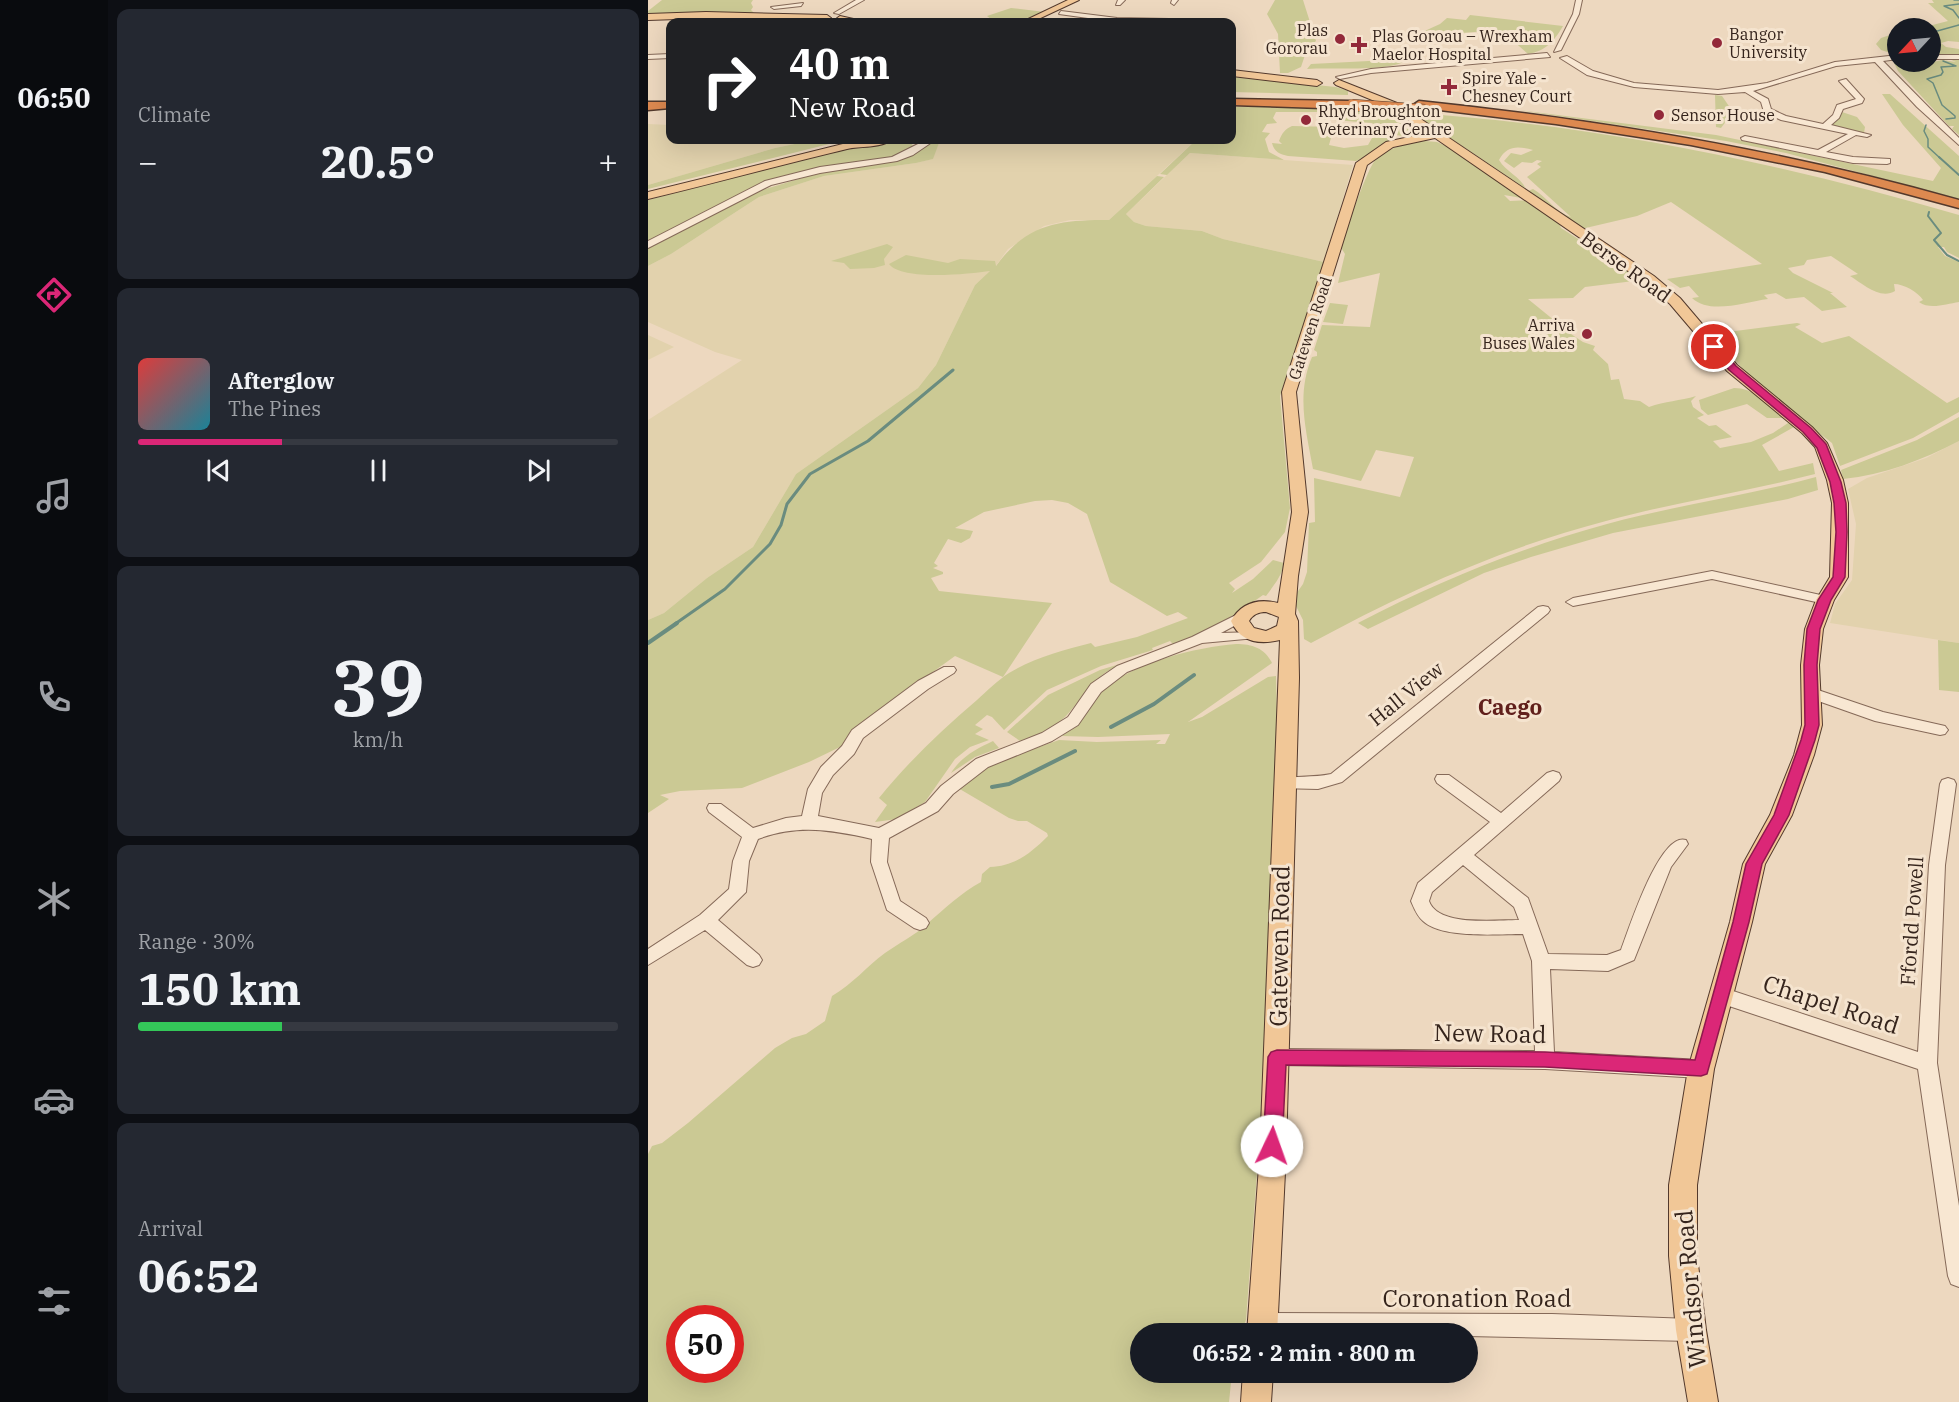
<!DOCTYPE html>
<meta charset="utf-8">
<style>
:root{--surface:#171b24;--page:#242831;--text:#f1f3f6;--muted:#9ea1a6;--line:#363941;--accent:#db2777}
body{margin:0;font-family:"IBM Plex Serif",serif;background:var(--page);color:var(--text);height:100vh;display:flex;flex-direction:column;font-size:22px;white-space:nowrap}
*{box-sizing:border-box;margin:0}
p{font-size:20px;color:var(--muted)}
.icon{flex:none;width:33px;height:33px;fill:none;stroke:currentColor;stroke-width:2;stroke-linecap:round;stroke-linejoin:round}
.map{position:relative;flex:1;overflow:hidden}
.side{display:flex;flex-direction:column;gap:9px;padding:9px;background:#0d0f14;width:540px}
.side>*{flex:none}
.top-card{position:absolute;left:18px;top:18px;width:570px;height:126px;border-radius:12px;box-shadow:0 6px 24px #0002;background:#202124;color:#fff;overflow:hidden}
.needle{width:39px;rotate:244deg}
.tools{position:absolute;left:1239px;top:18px;display:grid;gap:12px}
.tools a{display:grid;place-items:center;width:54px;height:54px;border-radius:50%;background:var(--surface);box-shadow:0 6px 24px #0002;font-size:30px}
.speed{position:absolute;left:18px;top:1305px;display:flex;gap:12px;font-size:30px;font-weight:700;text-align:center}
.speed>*{display:grid;place-content:center;width:78px;height:78px;border-radius:50%;background:var(--surface);box-shadow:0 6px 24px #0002;line-height:1}
.speed .limit{border:9px solid #d22;background:#fff;color:#111}
.pin{position:absolute;display:grid;place-items:center;width:51px;height:51px;color:#fff;margin:-26px;border:3px solid #fff;border-radius:50%;box-shadow:0 2px 6px #0007}
.me{position:absolute;width:66px;margin:-33px;rotate:3deg;stroke-linejoin:round;filter:drop-shadow(0 0 4px #0008)}
.turn{display:flex;align-items:center;gap:21px;height:126px;padding:0 24px;font-size:27px}
.turn .icon{width:78px;height:78px;stroke-width:2.5}
.turn b{display:block;font-size:42px;line-height:51px}
.big{font-size:45px;font-weight:700;line-height:1.1}
.side .card{flex:1;display:flex;flex-direction:column;justify-content:center;gap:9px;min-width:0;padding:0 21px;border-radius:12px;background:var(--page)}
.side .dial{align-items:center;gap:0}
.dial b{font-size:78px;line-height:1}
.song{display:flex;align-items:center;gap:18px}
.cover{width:72px;height:72px;border-radius:9px;background:linear-gradient(135deg,hsl(0 70% 55%),hsl(190 70% 35%))}
.played{height:6px;border-radius:3px;background:linear-gradient(90deg,var(--accent) 30%,var(--line) 30%)}
.keys{display:flex;justify-content:space-around;direction:ltr}
.heat{display:flex;justify-content:space-between;align-items:center;font-size:33px;direction:ltr}
.charge{height:9px;border-radius:4px;background:linear-gradient(90deg,#34c759 30%,var(--line) 0)}
.trip{position:absolute;left:482px;top:1323px;width:348px;height:60px;border-radius:30px;background:var(--surface);box-shadow:0 6px 24px #0002;font-weight:700;line-height:60px;text-align:center}
main{display:flex;flex:1;min-height:0}
.tab-bar{display:flex;flex-direction:column;width:108px;justify-content:space-around;align-items:center;background:#090b0e;color:var(--muted)}
.tab-bar .icon{width:42px;height:42px}
.tab-bar .active{color:var(--accent)}
.tab-bar b{font-size:27px;color:var(--text)}
.map>svg:first-child{display:block}
.farmland{fill:#e2d2ad}
.green{fill:#cbc994;fill-rule:evenodd}
.lines{fill:none;stroke-linecap:round;stroke-linejoin:round}
.stream-far3{stroke:#6a8c7f;stroke-width:1.5}
.stream-far2{stroke:#6a8c7f;stroke-width:2}
.stream-far1{stroke:#6a8c7f;stroke-width:3}
.stream{stroke:#6a8c7f;stroke-width:4}
.minor-casing{stroke:#856958;stroke-width:2}
.major-casing{stroke:#53392c;stroke-width:2}
.highway-casing{stroke:#53392c;stroke-width:3}
.minor{fill:#f8e7d2;fill-rule:evenodd}
.major{fill:#f1c797;fill-rule:evenodd}
.highway{fill:#dd8950;fill-rule:evenodd}
.highway-bridge-casing{stroke:#53392c;stroke-width:12;stroke-linecap:butt}
.highway-bridge{stroke:#dd8950;stroke-width:11}
.route{fill:#db2777;stroke:#8e194d;stroke-width:1.5}
.poi-dot{fill:#93293a;stroke:#f5e4cf;stroke-width:2}
.labels{text-anchor:middle;stroke-width:6;stroke-linejoin:round;paint-order:stroke}
.far-poi-label{font-size:16px;fill:#35241c;stroke:#f5e4cf;text-anchor:start}
.far-street-label{font-size:16px;fill:#35241c;stroke:#f5e4cf}
.street-label{font-size:20px;fill:#35241c;stroke:#f5e4cf}
.quarter-label{font-size:22px;font-weight:bold;fill:#61201c;stroke:#f5e4cf}
.near-street-label{font-size:24px;fill:#35241c;stroke:#f5e4cf}
</style>
<main>
<nav class="tab-bar">
<b>06:50</b>
<svg class="icon active" aria-label="directions" viewBox="0 0 24 24"><path d="M12 3l9 9-9 9-9-9zM9 14v-3h6M13 9l2 2-2 2"/></svg>
<svg class="icon" aria-label="music" viewBox="0 0 24 24"><path d="M9 18V5l10-2v13"/><circle cx="6" cy="18" r="3"/><circle cx="16" cy="16" r="3"/></svg>
<svg class="icon" aria-label="phone" viewBox="0 0 24 24"><path d="M5 4h4l2 5-3 2q2 4 5 5l2-3 5 2v4C11 20 4 13 5 4z"/></svg>
<svg class="icon" aria-label="climate" viewBox="0 0 24 24"><path d="M12 3v18M4 7l16 10M4 17L20 7"/></svg>
<svg class="icon" aria-label="car" viewBox="0 0 24 24"><path d="M5 17H2v-5l4-1 3-4h7l3 4 3 1v5h-3M9 17h6M6 11h13"/><circle cx="7" cy="17" r="2"/><circle cx="17" cy="17" r="2"/></svg>
<svg class="icon" aria-label="filters" viewBox="0 0 24 24"><path d="M4 7h16M4 17h16"/><circle cx="9" cy="7" r="2"/><circle cx="15" cy="17" r="2"/></svg>
</nav>
<section class="side">
<div class="card"><p>Climate</p>
<div class="heat"><a>−</a><b class="big">20.5°</b><a>+</a></div>
</div>
<div class="card">
<div class="song"><i class="cover"></i><div><b>Afterglow</b><p>The Pines</p></div></div>
<div class="played"></div>
<div class="keys"><svg class="icon" aria-label="previous" viewBox="0 0 24 24"><path d="M18 5L8 12l10 7zM5 5v14"/></svg><svg class="icon" aria-label="pause" viewBox="0 0 24 24"><path d="M8 5v14M16 5v14"/></svg><svg class="icon" aria-label="next" viewBox="0 0 24 24"><path d="M6 5l10 7-10 7zM19 5v14"/></svg></div>
</div>
<div class="card dial"><b>39</b><p>km/h</p></div>
<div class="card"><p>Range · 30%</p><b class="big">150 km</b><div class="charge"></div></div>
<div class="card"><p>Arrival</p><b class="big">06:52</b></div>
</section>
<div class="map">
<svg width="1311" height="1402" viewBox="0 0 1311 1402">
<rect width="100%" height="100%" fill="#edd8bf"/>
<path class="farmland" d="M0 124 22 125V140H166L127 148 0 185Z
M302 140H548L461 220H422L396 226 360 249 347 267 327 285 288 365 270 388 148 474 105 547 59 578 16 613 0 620V420L94 360 67 352 0 322V266L23 254 111 197 176 176 268 163 284 159 291 143Z
M542 153 705 165 676 262 575 239 554 231 498 226 486 222 478 214Z
M0 335 26 347 0 360Z
M1311 441V643L1182 623 1187 604 1204 580 1208 524 1200 489 1219 478 1278 458Z"/>
<path class="green" d="M14 0H105L103 3 105 7 103 10 107 14 0 16V11Z
M627 0H655L668 41 659 49 653 67 640 73H632L630 34 619 14Z
M1284 0H1311V42L1300 41 1293 43 1298 47 1311 49V55H1283L1282 28H1273L1300 21 1280 3H1286Z
M363 8 397 12C378 19 357 30 339 16Z
M822 15 915 26C906 41 898 51 880 54L862 38 850 39 840 31 773 36 770 34 792 24 799 18 818 20Z
M1242 35H1249V55L1233 50 1228 44 1233 38Z
M739 54H753L757 61C741 72 682 67 659 69L663 64 740 60Z
M1301 59 1311 60V135L1304 129 1306 126H1301L1250 71 1246 63 1282 62 1281 63 1294 60 1308 62Z
M587 77 688 87 700 91V95L584 92Z
M1234 94H1242L1311 156V199L1138 153 1078 141 870 110 1068 135 1285 181 1293 168 1255 125Z
M1067 95 1074 96 1085 112 1073 128 1068 127Z
M584 107H655L751 112 775 132C762 142 734 133 724 123L673 119 675 114 673 112H628L625 118 629 123 619 124 614 132 622 133 617 139 621 152 636 160 542 153 519 175 512 174 548 140H584Z
M1191 111 1209 117 1217 127 1216 133 1181 126Z
M765 113C951 125 1133 163 1311 215V258L1299 252 1296 247H1290L1297 256 1311 262V302C1298 304 1282 310 1271 302L1275 300C1270 292 1256 284 1246 284L1247 291C1232 300 1215 284 1202 276L1210 274 1183 256 1159 260 1156 265 1140 268 1145 273 1185 293H1182L1199 307 1174 311 1156 297 1138 299 1128 293 1116 295 1120 299C1097 302 1062 315 1044 298L1051 297 1041 286 1032 288 1019 279 1114 264 1023 202 989 216 929 230 881 197 880 191 885 189C899 197 907 212 923 217L879 177 893 167 889 164 894 161 889 160 884 163 874 162 866 168 856 161 863 153 873 155 885 150C870 146 859 145 851 160 858 172 872 176 878 189Z
M644 126 686 127 681 145 696 148 720 145 724 138 734 135 748 139V142L708 161 640 156C632 154 626 152 624 143L634 144 631 141C634 133 637 129 644 126Z
M166 140H197L0 189V185L127 148Z
M293 140H302L291 143 285 159 268 163 176 176 111 197 23 254 0 266V200L207 146 241 141 262 142 266 147 256 154 242 158 142 176 104 193 164 175 265 154 280 143Z
M777 141 789 142 800 147 874 198 856 195 862 201C867 201 873 200 878 201 889 204 911 218 913 228L994 280 937 287 925 298 880 299 923 334 935 342 947 346 945 350 960 364 963 380 971 379 976 399 992 401 1001 407C1017 401 1032 401 1048 396L1043 401 1045 407 1056 415 1049 418 1061 426 1068 425 1084 437 1065 441 1072 448 1103 442 1125 433 1140 423 1145 425 1146 427 1114 445 1131 471 1165 463 1167 474C1098 492 1027 502 958 521 854 548 757 592 663 643L656 639 655 620 648 606V594L655 584 659 572 661 523 667 522 666 478 752 497 766 457 728 450 713 481 665 469C658 430 648 395 664 357L669 356V352L666 350 674 325 722 327 732 273 690 283 697 254 692 246C698 232 720 165 729 158 742 147 760 143 777 141Z
M509 176 516 177 478 214 486 222 498 226 554 231 575 239 676 262 632 396 642 508 637 532 613 562 581 583 587 589 584 593 605 579 625 560 636 563C634 576 626 585 618 596L615 595 574 624 549 637 525 644 522 641 504 648 505 650 453 666 399 690 356 730 344 717 339 715 327 725 335 729 327 734 341 740 322 747 307 759 277 802 249 819 227 822 239 805 231 798C260 762 294 730 329 700 339 691 350 680 361 673 386 658 415 650 443 643L447 647 489 637 540 618 530 612 519 616 462 582 439 514 420 503 404 500 387 501 336 512 307 528 325 531 322 538 313 543 300 539 286 563 290 566 285 568 295 572V574L283 578 291 591 404 603 355 677 307 656 202 732 194 746 161 762 94 788 32 791 12 795 21 799 0 813V620L16 613 59 578 105 547 148 474 270 388 288 365 327 285 342 271C321 274 254 281 241 264L258 255 300 263 312 259 347 261 348 266C379 223 412 220 461 220Z
M239 244 245 247 236 259 237 265 226 268 202 269 196 263 183 261Z
M682 303 700 305 695 324 675 322Z
M1149 323 1153 324 1147 327 1174 343 1201 336 1299 403 1311 397V412L1265 438 1192 466 1184 443 1110 386 1064 334Z
M1086 388C1106 388 1122 404 1136 418H1119L1099 404 1060 415 1053 409 1051 400Z
M1311 417V441C1274 460 1236 475 1195 479L1193 470 1269 440Z
M1168 477 1170 490 1140 499 965 533 883 557 836 573 720 629 710 623C790 581 872 548 959 524 1028 505 1099 496 1168 477Z
M1290 640 1311 643V692L1291 690Z
M588 644C604 644 617 648 624 663L540 722 554 717 620 677 628 676 629 720 631 722 627 870 615 1058 616 1079 598 1320 593 1333 492 1334V1372L584 1373 581 1402H0V1154L4 1146 14 1143 40 1123 127 1048 144 1038 158 1034 177 1021 184 996C206 983 218 967 237 953 251 943 266 936 279 924 296 909 313 893 333 882L334 874 342 867C367 866 383 853 400 836L399 833 379 821H370L361 818 310 788 322 775 357 759 411 740 449 742 513 740 508 744H517L522 734 450 737 414 736C432 724 439 706 454 691 483 663 549 647 588 644ZM32 1318H82V1370H32Z
M472 664C441 680 439 693 418 716 405 729 388 735 372 741L359 732 400 695 452 670Z
M345 741 351 748 327 757 303 773C313 757 328 749 345 741Z"/>
<g class="lines">
<path class="stream-far3" d="M1306 0H1311
M1311 4 1296 6 1305 10 1311 18
M1282 33 1311 25
M1282 49 1288 53
M1295 61 1308 66 1293 67 1295 72 1293 75 1279 79 1285 83 1294 105 1307 116V118L1298 119
M1278 125 1276 131 1280 139V147L1292 158"/>
<path class="stream-far2" d="M1291 157 1311 175
M1281 212 1280 216 1293 233 1286 240 1299 255 1311 261"/>
<path class="stream-far1" d="M27 624 77 589 122 544 133 525 139 504 162 474 220 441 305 370"/>
<path class="stream" d="M0 643 29 623
M463 727 506 704 546 675
M344 787 361 784 427 751"/>
<defs>
<path id="minor" d="M208 0H216L191 14 186 13Z
M470 0H477L472 5H468Z
M524 0H530L526 5 523 3Z
M928 0H934L931 14 913 50 906 52 925 14Z
M155 3 153 6 126 9 123 7Z
M413 11 469 18 573 20 576 22H469L411 14Z
M899 53 902 57 723 73 692 79 688 77 723 69Z
M22 54V58L0 59V55Z
M1250 55V59L1235 61 1311 138V145L1269 107 1227 62 1188 66 1105 91 1120 99 1123 109 1138 116 1175 124 1185 115 1189 105 1208 99 1191 81 1198 79 1216 99 1214 103 1195 109 1191 118 1183 125 1223 135 1219 137 1208 135 1178 152 1205 157 1242 159V163L1239 164 1205 163 1094 140 1093 138 1097 136 1170 150 1200 134 1133 120 1116 112 1113 102 1097 92 1070 94 986 87 939 75 912 58 919 56 945 71 986 83 1070 90 1119 83 1187 62Z
M1282 55H1311V59H1282Z
M278 140H287L265 155 249 161 172 173 123 185 0 248V241L117 181 172 167 244 157Z
M1064 571 1177 596 1184 600 1177 604 1064 579 925 606 918 602 925 598Z
M895 606 900 607 902 610 900 613 694 782 670 789 630 788 628 784 630 780C647 775 665 778 683 774L890 607Z
M594 612 599 613 601 616 599 619 573 633 608 632 610 635 608 638 554 643 479 672 453 692 430 725 404 741 340 767 305 794 290 811 241 838 239 862 252 901 278 918 281 923 278 928 272 930 266 928 239 910 223 862 224 839C184 830 150 824 110 839L101 861 98 892 70 920 111 955 114 960 111 965 105 967 99 965 57 930 0 965V949L52 915 81 889 85 861 94 837 61 812 59 808 61 804H73L105 828 138 818 154 816 160 789 173 767 194 746 204 730 270 681 296 667H306L308 670 306 673 280 689 215 738 206 754 185 775 174 793 170 816 231 828 278 803 293 786 328 759 394 733 420 717 443 684 469 666 544 637Z
M1164 688 1235 712 1297 726 1300 730 1297 734 1292 735 1227 721 1159 697 1157 693 1159 689Z
M905 771 911 773 913 777 911 781 826 855 880 898 900 954 959 955 973 950C981 929 1012 831 1038 840L1040 844 1023 867 986 960 960 971 902 969 906 1052 1053 1060 1060 1063 1063 1069 1060 1075 1053 1078 897 1069 629 1065 622 1063 619 1057 622 1051 629 1049 887 1051 884 961 875 934C850 934 794 939 775 921 769 916 766 908 763 901L770 883 842 822 789 783 787 779 789 775H801L853 813 899 773ZM815 865 866 907 871 920C847 920 790 927 781 901L784 892Z
M1300 778 1306 780 1308 784 1297 865 1289 1063 1311 1206V1287L1303 1284 1300 1276 1270 1069 1066 1001 1064 995 1066 989 1073 987 1270 1052 1281 865 1292 784 1294 780Z
M614 1313 904 1314 1043 1319 1051 1322 1054 1330 1051 1338 1043 1341 819 1336V1334H610L606 1332 603 1324 606 1316Z"/>
<path id="major" d="M420 0H431L384 22H374Z
M58 12 179 15 183 18 179 21 58 18 0 20V14Z
M192 16 219 22 189 21 188 19Z
M584 70 669 80 674 83 669 86 584 76Z
M691 80 749 103 1006 276 1032 298 1089 365 1164 427 1179 443 1195 480 1200 503V577L1186 600 1175 629 1171 665 1174 725 1166 755 1144 815 1117 864 1104 922 1066 1069 1049 1185V1256L1058 1330 1070 1402H1040L1028 1330 1021 1256V1185L1040 1069 1082 922 1095 864 1122 815 1146 755 1154 725 1153 665 1157 629 1168 600 1182 577 1184 503 1179 480 1167 447 1154 433 1079 371 1022 304 996 282 787 138 745 147 719 165 648 392 660 512 650 576 647 614 650 621 651 678 638 1152 629 1334H599L612 1152 632 640C611 645 592 642 583 621 593 603 610 598 630 603L644 512 634 392 708 163 738 142 780 133 741 107 688 85 686 83ZM618 612 631 617 629 626 618 631 606 628 601 621C605 614 611 612 618 612Z
M211 140H243C234 148 211 146 199 149 132 165 66 183 0 199V192Z
M595 1372H625L623 1402H593Z"/>
<path id="highway" d="M584 99 704 101 710 105 704 109 584 105Z
M771 101C954 120 1134 150 1311 200V208L1177 172 1043 145 908 124 767 107 765 105Z
M0 102H22V108L0 110Z"/>
</defs>
<use href="#minor" class="minor-casing"/>
<use href="#major" class="major-casing"/>
<use href="#highway" class="highway-casing"/>
<use href="#minor" class="minor"/>
<use href="#major" class="major"/>
<use href="#highway" class="highway"/>
<defs>
<path id="highway-bridge" d="M704 105 777 110"/>
</defs>
<use href="#highway-bridge" class="highway-bridge-casing"/>
<use href="#highway-bridge" class="highway-bridge"/>
</g>
<path class="route" d="M1063 345H1070L1088 366 1163 428 1178 444 1193 482 1198 503 1199 532 1197 577 1183 600 1172 629 1169 665 1171 725 1167 740 1141 815 1114 864 1101 922 1059 1074 1053 1076 897 1067 638 1065 634 1146 631 1153 624 1155 618 1153 615 1146 620 1057 623 1052 629 1050 897 1052 1047 1060 1085 922 1098 864 1126 815 1153 740 1157 725 1156 665 1159 629 1170 600 1185 577 1188 532 1186 503 1182 482 1169 448 1155 432 1081 370 1063 349Z"/>
<g class="poi-dot">
<circle cx="692" cy="39" r="6"/>
<circle cx="1069" cy="43" r="6"/>
<path d="M708 36h6v6h6v6h-6v6h-6v-6h-6v-6h6z"/>
<path d="M798 78h6v6h6v6h-6v6h-6v-6h-6v-6h6z"/>
<circle cx="1011" cy="115" r="6"/>
<circle cx="658" cy="120" r="6"/>
<circle cx="939" cy="334" r="6"/>
</g>
<g class="labels">
<g class="far-poi-label">
<text x="680" y="36" text-anchor="end">Plas<tspan x="680" dy="18">Gororau</tspan></text>
<text x="1081" y="40">Bangor<tspan x="1081" dy="18">University</tspan></text>
<text x="724" y="42">Plas Goroau – Wrexham<tspan x="724" dy="18">Maelor Hospital</tspan></text>
<text x="814" y="84">Spire Yale -<tspan x="814" dy="18">Chesney Court</tspan></text>
<text x="670" y="117">Rhyd Broughton<tspan x="670" dy="18">Veterinary Centre</tspan></text>
<text x="1023" y="121">Sensor House</text>
<text x="927" y="331" text-anchor="end">Arriva<tspan x="927" dy="18">Buses Wales</tspan></text>
</g>
<g class="far-street-label">
<text transform="translate(662 328) rotate(-72)" y="6">Gatewen Road</text>
</g>
<g class="street-label">
<text transform="translate(978 267) rotate(36)" y="7">Berse Road</text>
<text transform="translate(758 694) rotate(-39)" y="7">Hall View</text>
<text transform="translate(1264 921) rotate(-86)" y="7">Ffordd Powell</text>
</g>
<g class="quarter-label">
<text x="862" y="715">Caego</text>
</g>
<g class="near-street-label">
<text transform="translate(632 946) rotate(-89)" y="8">Gatewen Road</text>
<text transform="translate(1183 1005) rotate(18)" y="8">Chapel Road</text>
<text transform="translate(842 1034) rotate(1)" y="8">New Road</text>
<text transform="translate(1043 1289) rotate(-95)" y="8">Windsor Road</text>
<text x="829" y="1307">Coronation Road</text>
</g>
</g>
</svg>
<div class="tools">
<a><svg class="needle" viewBox="-14 -14 28 28"><path d="M0-13l5 13h-10z" fill="#e53935"/><path d="M0 13l5-13h-10z" fill="#9ea1a6"/></svg></a>
</div>
<div class="speed"><div class="limit">50</div></div>
<div class="pin" style="left:1066px;top:347px;background:#d93025"><svg class="icon" aria-label="arrive" viewBox="0 0 24 24"><path d="M6 21V4h12l-3 4 3 4H6"/></svg></div>
<svg class="me" style="left:624px;top:1146px" viewBox="-20 -20 40 40"><circle r="19" fill="#fff"/><path d="M0-13L10 11 0 6-10 11z" fill="#db2777"/></svg>
<div class="trip">06:52 · 2 min · 800 m</div>
<div class="top-card">
<div class="turn"><svg class="icon" aria-label="right" viewBox="0 0 24 24"><path d="M7 20v-9h11M14 6l5 5-5 5"/></svg><div><b>40 m</b>New Road</div></div>
</div>
</div>
</main>
